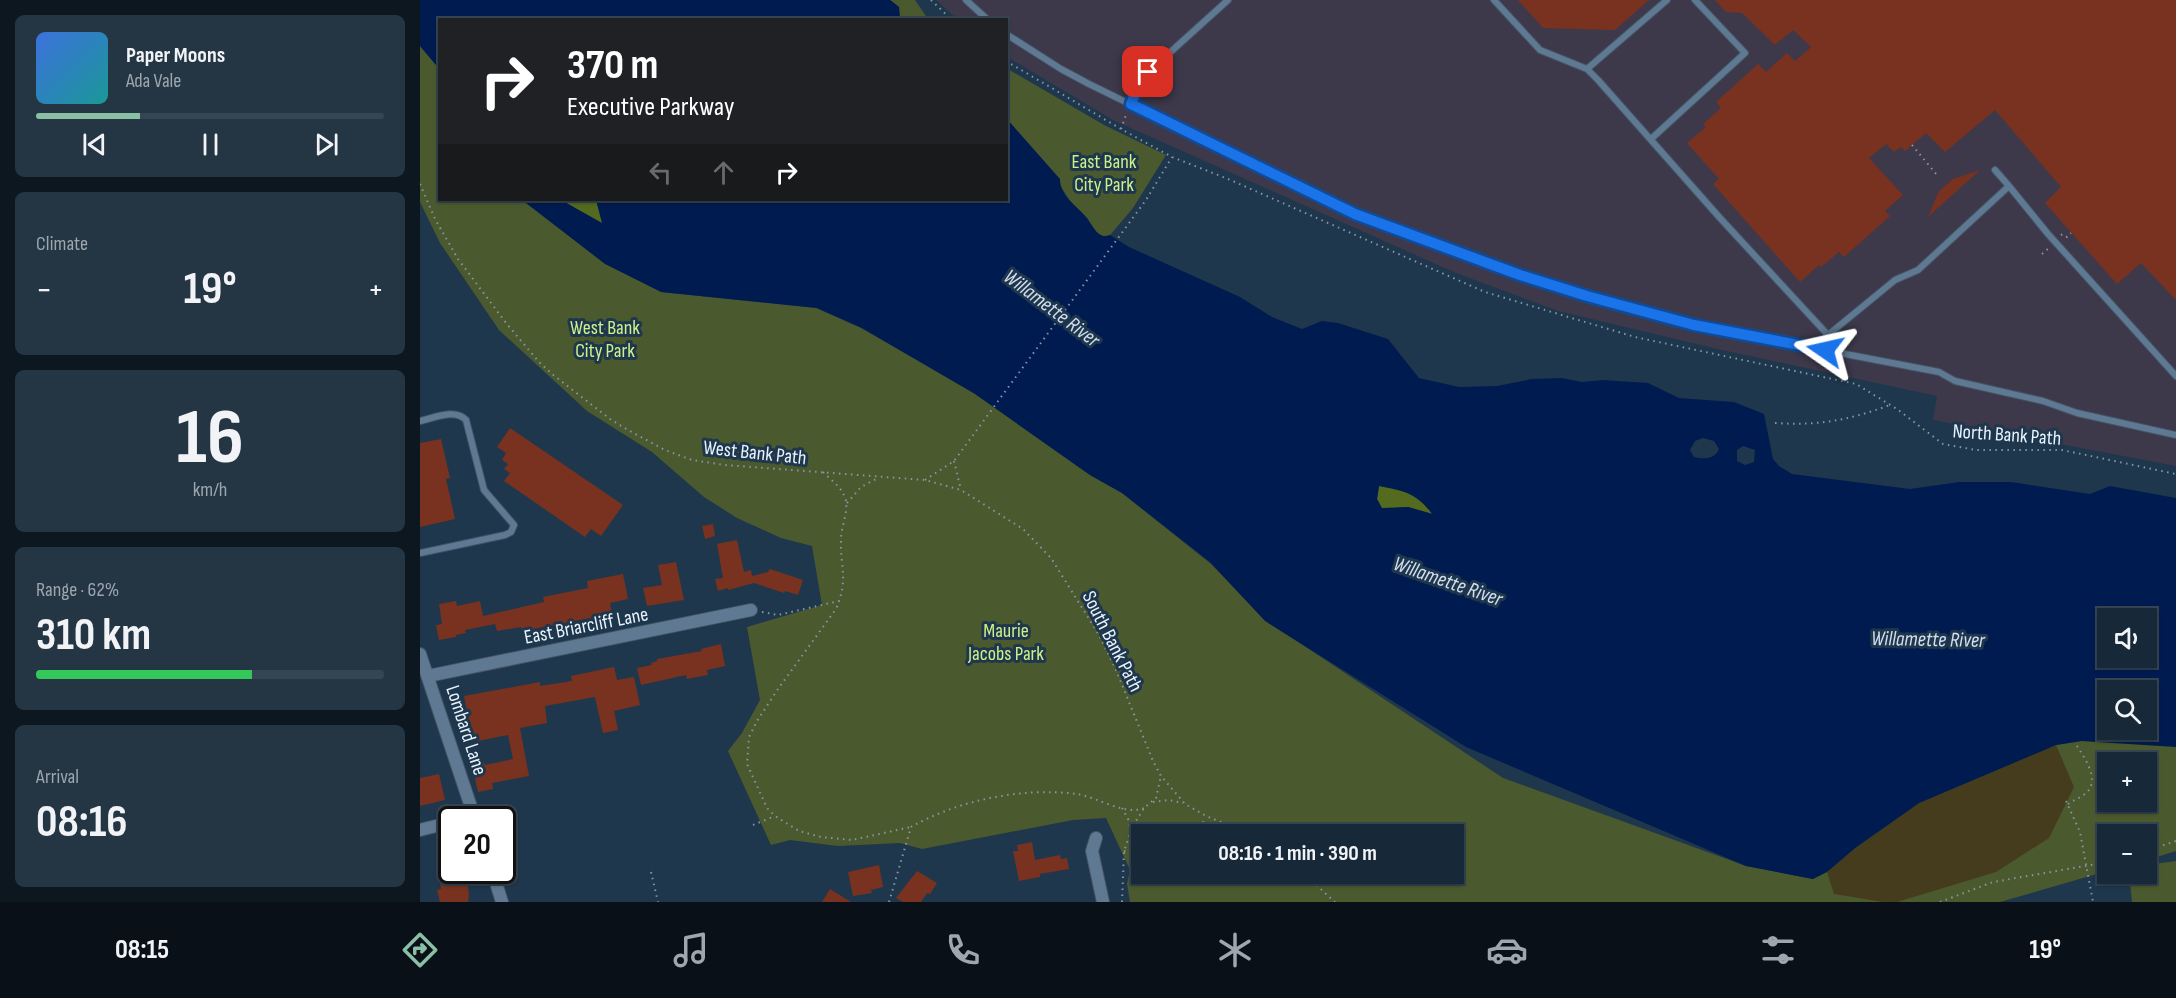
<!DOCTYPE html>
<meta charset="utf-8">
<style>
:root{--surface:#172939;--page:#243544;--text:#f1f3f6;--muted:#9ea6ae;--line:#364553;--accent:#8abfa5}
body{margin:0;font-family:"Sofia Sans Condensed",sans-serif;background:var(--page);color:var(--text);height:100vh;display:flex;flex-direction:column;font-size:22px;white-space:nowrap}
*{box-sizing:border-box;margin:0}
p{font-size:20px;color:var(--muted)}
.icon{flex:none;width:33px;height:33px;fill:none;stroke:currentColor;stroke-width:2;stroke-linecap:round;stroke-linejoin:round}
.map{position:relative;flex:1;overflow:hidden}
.drawer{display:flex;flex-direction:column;gap:15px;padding:15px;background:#0d171f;width:420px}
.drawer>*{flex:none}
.top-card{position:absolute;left:18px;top:18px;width:570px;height:183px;border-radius:0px;box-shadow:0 2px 4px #0004,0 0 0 2px var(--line);background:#202124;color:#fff;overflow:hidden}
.buttons{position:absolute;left:1677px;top:608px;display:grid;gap:12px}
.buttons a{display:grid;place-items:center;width:60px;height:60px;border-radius:0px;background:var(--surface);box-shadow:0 2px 4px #0004,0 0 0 2px var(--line);font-size:30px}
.speed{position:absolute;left:18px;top:806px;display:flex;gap:12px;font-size:30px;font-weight:700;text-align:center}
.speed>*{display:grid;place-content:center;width:78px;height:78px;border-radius:50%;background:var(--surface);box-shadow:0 2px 4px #0004,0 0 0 2px var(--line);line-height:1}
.speed .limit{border:3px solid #111;border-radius:9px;background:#fff;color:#111}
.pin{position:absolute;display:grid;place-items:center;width:51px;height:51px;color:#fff;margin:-26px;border-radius:12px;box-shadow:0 3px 9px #0006}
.me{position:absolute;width:66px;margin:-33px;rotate:281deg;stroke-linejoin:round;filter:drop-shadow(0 0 4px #0008)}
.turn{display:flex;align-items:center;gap:21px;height:126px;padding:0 30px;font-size:27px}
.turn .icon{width:78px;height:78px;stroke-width:2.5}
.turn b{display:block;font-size:42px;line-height:51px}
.lanes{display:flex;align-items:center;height:57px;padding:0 30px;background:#0003;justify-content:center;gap:30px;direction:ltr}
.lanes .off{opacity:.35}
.big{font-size:45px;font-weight:700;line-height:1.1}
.drawer .tile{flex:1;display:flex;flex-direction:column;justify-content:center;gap:9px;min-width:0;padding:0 21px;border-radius:9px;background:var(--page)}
.drawer .dial{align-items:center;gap:0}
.dial b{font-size:78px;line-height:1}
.song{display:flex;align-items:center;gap:18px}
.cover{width:72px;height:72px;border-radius:9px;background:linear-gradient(135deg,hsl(220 70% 55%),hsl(180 70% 35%))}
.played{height:6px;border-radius:3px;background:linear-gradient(90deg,var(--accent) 30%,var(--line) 30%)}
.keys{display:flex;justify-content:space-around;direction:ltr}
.heat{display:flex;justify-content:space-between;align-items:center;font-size:33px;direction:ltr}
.charge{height:9px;border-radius:4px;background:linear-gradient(90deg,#34c759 62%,var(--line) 0)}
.trip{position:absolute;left:711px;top:824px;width:333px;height:60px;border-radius:0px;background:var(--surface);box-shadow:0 2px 4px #0004,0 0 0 2px var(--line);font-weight:700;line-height:60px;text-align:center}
.tab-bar{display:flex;height:96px;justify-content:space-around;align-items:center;background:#091017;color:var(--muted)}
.tab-bar .icon{width:42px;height:42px}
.tab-bar .current{color:var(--accent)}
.tab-bar b{font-size:27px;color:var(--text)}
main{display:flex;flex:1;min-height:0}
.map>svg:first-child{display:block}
.commercial{fill:#3d394b}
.green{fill:#4b5a2e;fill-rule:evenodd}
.forest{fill:#536a1f}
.sand{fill:#443c1c}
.water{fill:#001b50;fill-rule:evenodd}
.building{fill:#78321f}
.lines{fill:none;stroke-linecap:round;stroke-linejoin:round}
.lane-casing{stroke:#425567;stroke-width:8}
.street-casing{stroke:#425567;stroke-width:14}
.path{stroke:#8596a7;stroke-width:2;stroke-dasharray:1.5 4.5;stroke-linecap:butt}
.lane{stroke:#607992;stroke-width:6}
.street{stroke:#607992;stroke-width:12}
.route-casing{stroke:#114b97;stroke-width:15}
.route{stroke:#1a73e8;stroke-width:10}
.labels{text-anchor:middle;stroke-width:6;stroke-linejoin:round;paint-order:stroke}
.park-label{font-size:20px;fill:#cdf18b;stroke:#1f374c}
.street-label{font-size:20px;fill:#e8f3ff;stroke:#1f374c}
.water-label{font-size:21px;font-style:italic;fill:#d2ddee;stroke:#1f374c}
</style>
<main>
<section class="drawer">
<div class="tile">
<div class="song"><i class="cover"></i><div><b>Paper Moons</b><p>Ada Vale</p></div></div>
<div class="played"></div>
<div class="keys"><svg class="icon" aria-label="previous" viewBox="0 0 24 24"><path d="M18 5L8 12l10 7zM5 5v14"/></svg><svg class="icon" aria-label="pause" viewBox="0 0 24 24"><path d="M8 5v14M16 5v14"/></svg><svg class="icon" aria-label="next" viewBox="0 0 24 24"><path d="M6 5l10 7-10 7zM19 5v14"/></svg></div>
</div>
<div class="tile"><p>Climate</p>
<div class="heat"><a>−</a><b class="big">19°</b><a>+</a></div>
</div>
<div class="tile dial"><b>16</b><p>km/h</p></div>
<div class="tile"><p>Range · 62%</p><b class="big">310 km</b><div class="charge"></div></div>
<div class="tile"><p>Arrival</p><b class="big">08:16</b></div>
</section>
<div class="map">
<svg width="1756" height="902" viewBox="0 0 1756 902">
<rect width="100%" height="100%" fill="#1f374c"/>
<path class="commercial" d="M516 0H1756V466L1513 420 1517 396 1302 350 1138 311 1036 273 695 121 587 57 586 20 537 19Z"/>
<path class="green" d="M470 0H495L508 19H480L479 7Z
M0 46 16 65 19 74 20 200H102L143 229 241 292 396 308 441 328 554 393 670 475 702 493 791 564 845 620 1083 778 1326 866 1393 879 1636 745 1688 737 1756 743V851L1727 860 1726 834H1688L1687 871 1580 902H710L707 884 710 870 686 818 653 820 502 849 480 843 418 846 370 840 351 845 308 751 322 733 340 700 327 627 402 605 392 546 361 538 317 518 284 497 232 452 167 411 79 330 20 243 0 202ZM1688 762H1726V801H1688ZM722 834H1034V873H722Z
M586 68 684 125 746 155 713 208 690 235 684 237 678 234 667 218 650 201 640 185 587 119Z
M1756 861V902H1712L1709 873H1726L1727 865Z"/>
<path class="forest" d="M141 200H176L183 224Z
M959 486C984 491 996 493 1013 514L988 507 962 509 957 499Z"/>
<path class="sand" d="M1636 745 1654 787 1629 838 1576 872 1477 902H1463L1414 894 1407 872 1435 848 1499 803Z"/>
<path class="water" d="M0 0H470L479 7 480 19 20 20 19 74 16 65 0 46Z
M587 119 640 179C640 196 656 205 666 217 671 223 674 232 681 235 685 237 685 236 690 235L709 247 820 297 852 317 882 329 902 321 918 323 968 339 999 378 1039 387 1077 386 1112 379 1142 378 1162 382 1183 380 1228 383 1259 398 1314 402 1344 414 1353 459 1359 466 1372 474 1490 489 1539 482H1591L1670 494 1690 486 1756 498V747L1661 741 1636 745 1499 803 1435 848 1407 872 1393 879 1326 866 1046 747 845 621 790 562 702 493 670 475 555 394 442 328 397 308 241 292 185 264 102 200H141L182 223 176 200H586ZM1283 438 1294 441 1299 449C1294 460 1284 459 1274 457L1270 450 1275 441ZM1323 446 1335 450 1334 462 1325 465 1317 461V450ZM959 486C983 490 997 493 1012 514L988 507 962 508 957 499ZM1688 618H1726V657H1688ZM1688 690H1726V729H1688Z"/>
<path class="building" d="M1098 0H1229L1195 30 1123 28Z
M1295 0H1756V300L1721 263 1697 284 1625 203 1641 187 1575 110 1525 152 1506 133 1485 151 1481 147 1474 152 1466 144 1449 158 1483 195 1465 211 1470 216 1424 257 1419 252 1401 267 1399 265 1380 282 1293 184 1299 179 1267 143 1286 127 1283 124 1301 108 1296 102 1338 64 1346 72 1367 53 1375 61 1391 47 1373 30 1355 45 1322 13 1306 12Z
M1560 170 1508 217 1519 191 1533 179Z
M90 428 203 505 181 536 171 529 165 537 84 481 90 473 84 469 88 464 82 460 86 453 77 447Z
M21 439 30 478 26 479 35 519 0 527V443Z
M293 524 295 536 285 539 282 526Z
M317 540 324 572 331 570 332 576 348 572 350 569 383 580 378 595 365 591 364 593 334 583 308 590V588L298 591 295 579 303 578 297 544Z
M256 562 264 600 227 606 223 588 242 585 238 565Z
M203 574 208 599 190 603 192 614 102 631 101 627 77 631 75 624 45 630 46 633 36 635V637L19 640 16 625 22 624 19 604 36 601 37 606 60 601 63 616 124 602 123 597 168 588 167 581Z
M301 644 305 666 287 670 288 675 267 679 266 675 221 685 217 668 232 665 231 663 237 661V659L282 651 281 649Z
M194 667 197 680 214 677 220 705 194 711 198 730 183 733 175 697 125 706 127 723 100 728 109 776 72 783 73 789 58 792 52 765 64 762 65 765 93 759 88 735 53 742 44 696 120 682V686L152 681 151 676Z
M19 774 25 800 0 806V778Z
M612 842 615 860 640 855 641 859 647 858 649 869 620 874V877L599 881 593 851H598L597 845Z
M459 865 463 887 451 890 452 893 433 896 428 872Z
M45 870 49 894 48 902H20L17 890 21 889 20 882 36 877 35 871Z
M497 871 517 883 510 894 507 893 501 902H483L476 898Z
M410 889 431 902H402Z"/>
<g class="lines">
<defs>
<path id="lane" d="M546 0 568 20
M1074 0 1120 50 1167 69 1178 80 1300 218 1408 335
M586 34 641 69 669 84 935 214 1100 275 1167 296 1274 325 1519 372 1535 381 1623 401 1657 413 1756 435
M1167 69 1247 0
M711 104 724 76 808 0
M1231 139 1325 53 1275 0
M1575 170 1589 186
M1405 350 1408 335 1475 280 1498 270 1589 186 1628 234 1756 376
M0 421C14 418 35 408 46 420L64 490 94 525 91 532 85 535 0 553"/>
<path id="street" d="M0 654 55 819
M8 676 331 610
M40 819 54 815
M0 830 32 822
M676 838 672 851 683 902
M72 870 82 902"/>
</defs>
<use href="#lane" class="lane-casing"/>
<use href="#street" class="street-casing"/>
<path class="path" d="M511 0 532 20
M586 61 701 129 752 157 808 179 1065 292 1215 337 1436 384 1477 409 1523 444 1556 450H1642L1756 474
M701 129 707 112
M1492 145 1517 175
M0 184 15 219 38 259 86 323 119 362 132 374 190 419 208 430 245 450 272 460 305 465 505 480 541 490 603 529 631 558 679 635 696 670 733 761 741 776 765 804 786 816 831 834
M1641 235 1643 234 1647 237 1651 233
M1622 254 1629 248
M1355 423C1399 426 1429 420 1470 405
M534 461 541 490
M403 472C412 481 423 488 426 501 428 513 421 527 421 539 420 568 429 578 416 609L358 689 337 721 329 737 327 764 347 808 355 816 379 831 401 837 432 840 491 827
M505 480 534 461 726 200 752 157
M427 503 441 487 458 478
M342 612 358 615 419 601
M1646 801 1660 832 1673 902
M733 802 749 800 763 803
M1648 804C1654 800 1664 796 1668 791 1679 778 1664 757 1657 746
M702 808 708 819 711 830
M333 825 355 816
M779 834 785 817
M704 851 722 857
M1726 851 1756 841
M231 872 238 902
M883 873 915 902
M469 902 491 827C539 800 602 787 657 794 677 797 705 816 724 808
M702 902 704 851 713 826 724 808 736 798 741 776
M1520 902 1573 882 1688 862"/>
<use href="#lane" class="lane"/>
<use href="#street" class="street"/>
</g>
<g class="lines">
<defs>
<path id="route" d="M728 72 720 81 711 104 935 214 1100 275 1167 296 1274 325 1405 350"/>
</defs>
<use href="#route" class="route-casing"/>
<use href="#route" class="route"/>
</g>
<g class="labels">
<g class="park-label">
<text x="684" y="168">East Bank<tspan x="684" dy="23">City Park</tspan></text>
<text x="185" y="334">West Bank<tspan x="185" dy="23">City Park</tspan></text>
<text x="586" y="637">Maurie<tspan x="586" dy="23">Jacobs Park</tspan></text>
</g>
<g class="street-label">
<text transform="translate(1587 434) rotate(4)" y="7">North Bank Path</text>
<text transform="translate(335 452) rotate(6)" y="7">West Bank Path</text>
<text transform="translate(166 625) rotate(-11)" y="7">East Briarcliff Lane</text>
<text transform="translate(693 641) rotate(63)" y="7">South Bank Path</text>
<text transform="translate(47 730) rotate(72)" y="7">Lombard Lane</text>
</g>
<g class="water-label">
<text transform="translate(632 308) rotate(37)" y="7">Willamette River</text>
<text transform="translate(1028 581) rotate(19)" y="7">Willamette River</text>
<text transform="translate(1508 639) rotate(1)" y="7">Willamette River</text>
</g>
</g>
</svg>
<div class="buttons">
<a><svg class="icon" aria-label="sound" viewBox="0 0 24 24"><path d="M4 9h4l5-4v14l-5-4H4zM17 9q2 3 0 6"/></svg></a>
<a><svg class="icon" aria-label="search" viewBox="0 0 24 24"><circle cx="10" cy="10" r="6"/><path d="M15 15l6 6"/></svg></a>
<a>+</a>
<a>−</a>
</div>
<div class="speed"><div class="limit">20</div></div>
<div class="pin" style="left:728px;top:72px;background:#d93025"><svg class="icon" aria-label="arrive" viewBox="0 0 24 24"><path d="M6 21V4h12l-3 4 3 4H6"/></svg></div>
<svg class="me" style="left:1405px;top:350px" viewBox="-20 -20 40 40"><path d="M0-17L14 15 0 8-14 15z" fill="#1a73e8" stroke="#fff" stroke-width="4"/></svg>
<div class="trip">08:16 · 1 min · 390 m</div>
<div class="top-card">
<div class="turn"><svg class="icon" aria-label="right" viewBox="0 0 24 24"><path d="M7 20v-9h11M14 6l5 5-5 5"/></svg><div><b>370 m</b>Executive Parkway</div></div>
<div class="lanes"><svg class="icon off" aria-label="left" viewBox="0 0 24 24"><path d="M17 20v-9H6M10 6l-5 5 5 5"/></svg><svg class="icon off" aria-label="ahead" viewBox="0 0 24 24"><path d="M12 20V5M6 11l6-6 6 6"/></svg><svg class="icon" aria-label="right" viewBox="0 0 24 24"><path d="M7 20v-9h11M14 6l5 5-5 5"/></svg></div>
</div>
</div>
</main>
<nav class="tab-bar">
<b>08:15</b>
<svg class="icon current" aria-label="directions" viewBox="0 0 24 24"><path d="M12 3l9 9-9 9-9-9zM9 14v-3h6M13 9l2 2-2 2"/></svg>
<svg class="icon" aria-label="music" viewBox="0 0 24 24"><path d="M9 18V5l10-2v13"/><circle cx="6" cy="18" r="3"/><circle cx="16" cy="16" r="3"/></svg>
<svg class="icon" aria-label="phone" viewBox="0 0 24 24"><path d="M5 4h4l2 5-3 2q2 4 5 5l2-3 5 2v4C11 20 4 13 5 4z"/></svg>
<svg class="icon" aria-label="climate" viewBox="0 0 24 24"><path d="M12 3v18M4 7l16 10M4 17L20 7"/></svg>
<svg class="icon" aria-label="car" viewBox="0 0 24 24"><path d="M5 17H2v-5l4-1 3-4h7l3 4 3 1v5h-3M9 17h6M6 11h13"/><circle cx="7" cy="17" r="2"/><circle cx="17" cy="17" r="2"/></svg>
<svg class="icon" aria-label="filters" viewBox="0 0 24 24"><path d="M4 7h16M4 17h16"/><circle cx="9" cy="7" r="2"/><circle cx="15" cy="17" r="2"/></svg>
<b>19°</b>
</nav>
